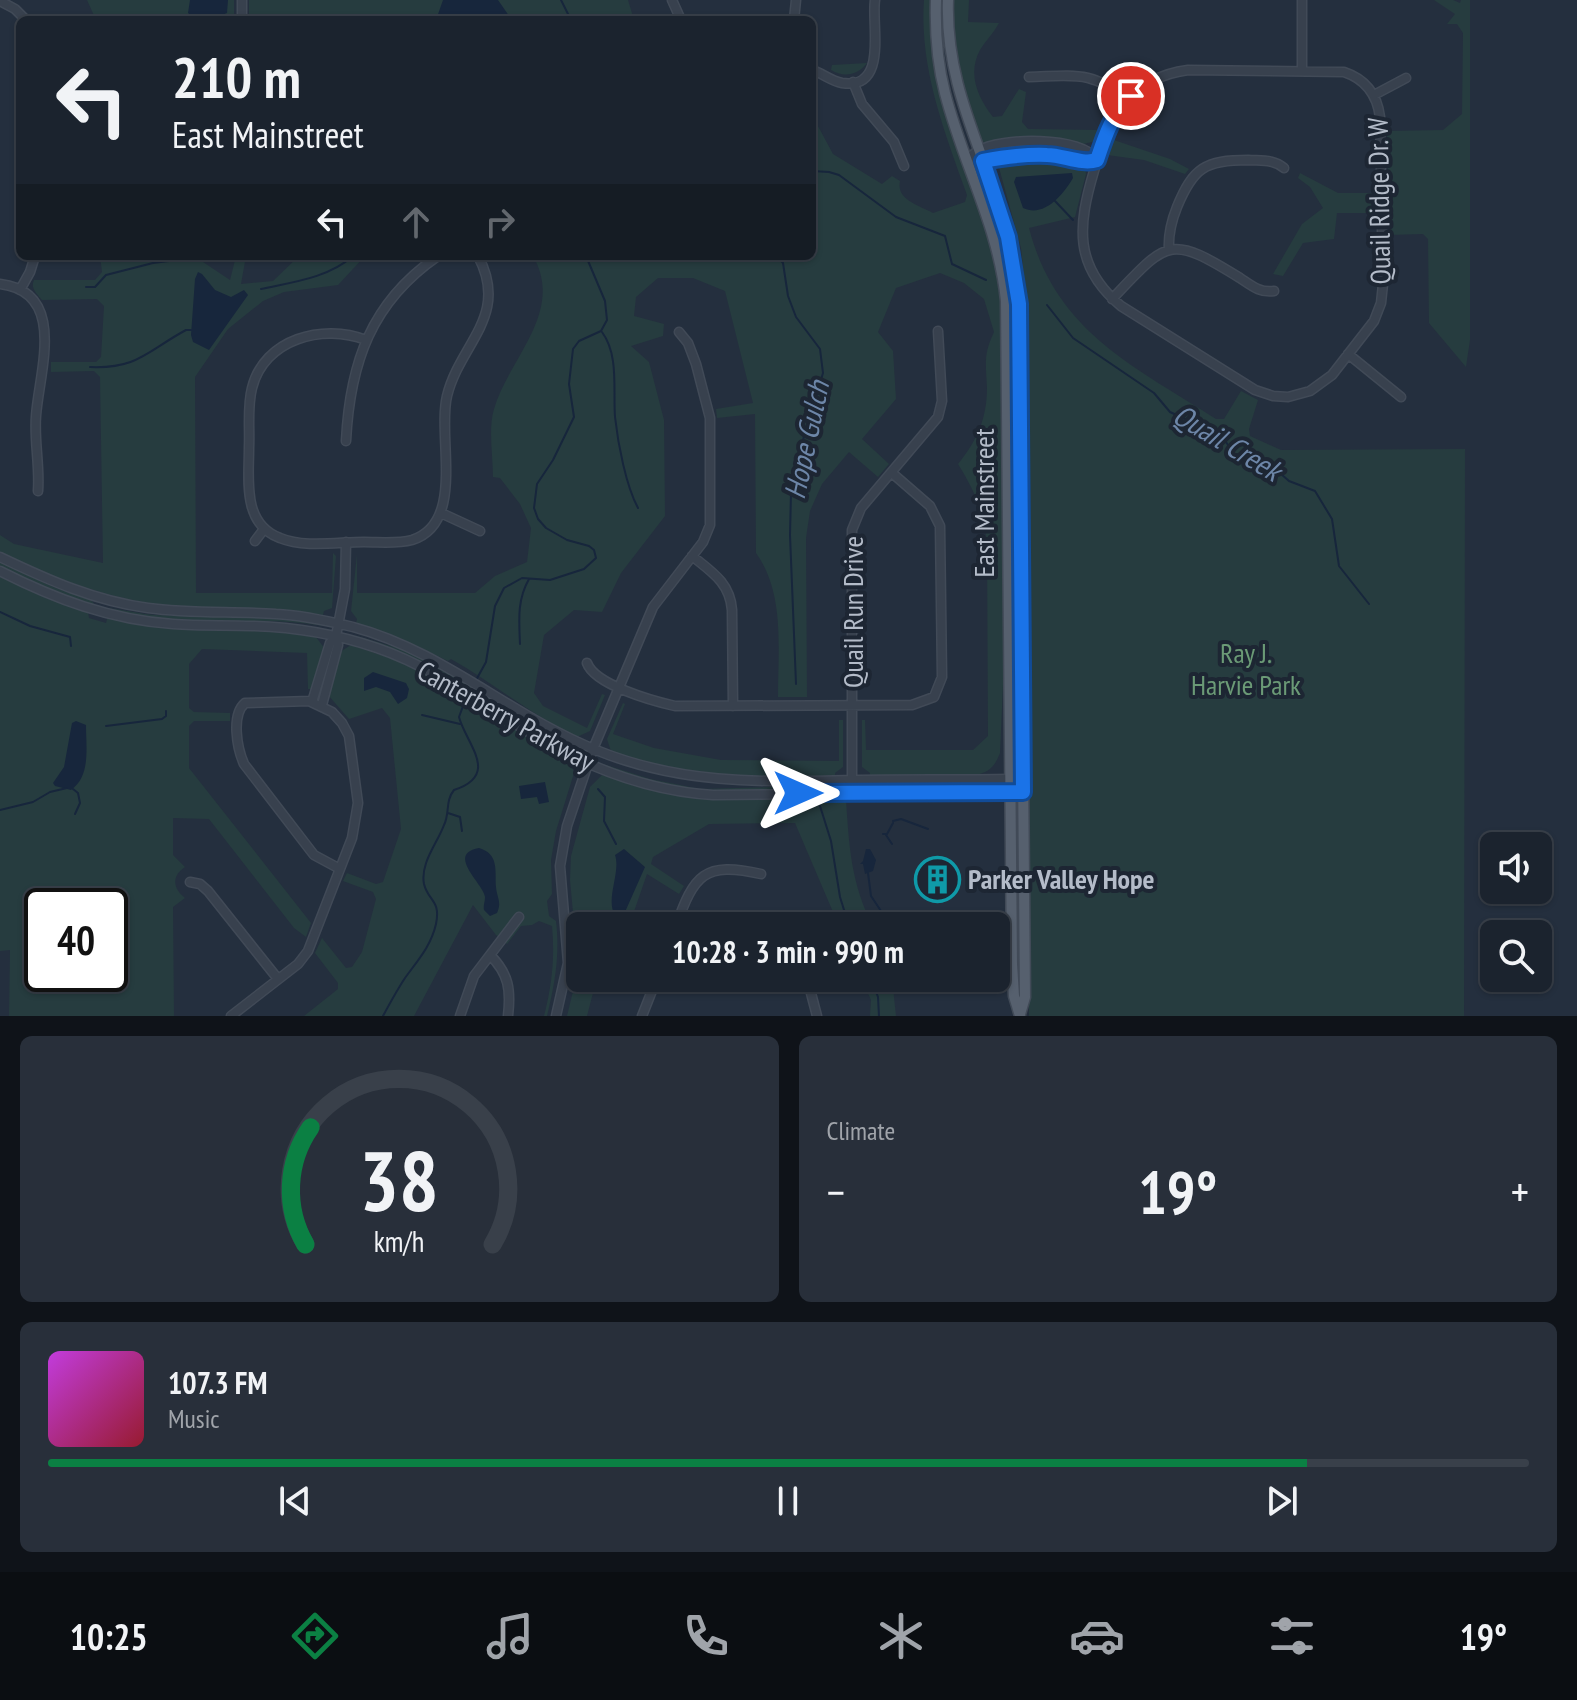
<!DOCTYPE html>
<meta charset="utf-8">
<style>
:root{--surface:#1b232e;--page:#282f3a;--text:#f1f3f6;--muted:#a0a4aa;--line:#39404a;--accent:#0b8043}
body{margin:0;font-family:"PT Sans Narrow",sans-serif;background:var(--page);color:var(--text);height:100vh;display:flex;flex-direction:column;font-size:30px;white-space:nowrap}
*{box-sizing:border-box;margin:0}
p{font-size:26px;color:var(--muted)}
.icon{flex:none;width:44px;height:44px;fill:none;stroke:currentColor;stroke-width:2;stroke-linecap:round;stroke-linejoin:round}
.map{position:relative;height:1016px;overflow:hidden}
.panel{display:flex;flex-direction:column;gap:20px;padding:20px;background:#0f1319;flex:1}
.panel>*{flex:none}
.banner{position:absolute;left:16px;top:16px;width:800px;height:244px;border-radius:12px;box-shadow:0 2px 6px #0004,0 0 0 2px var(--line);background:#1b232e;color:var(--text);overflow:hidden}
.fabs{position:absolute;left:1480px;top:832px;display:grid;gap:16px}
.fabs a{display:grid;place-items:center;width:72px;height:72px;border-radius:12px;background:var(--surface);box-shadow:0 2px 6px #0004,0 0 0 2px var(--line);font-size:40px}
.speed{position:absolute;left:24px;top:888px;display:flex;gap:16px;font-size:40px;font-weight:700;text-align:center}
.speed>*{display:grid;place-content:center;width:104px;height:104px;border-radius:50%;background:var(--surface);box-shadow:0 2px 6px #0004,0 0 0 2px var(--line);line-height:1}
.speed .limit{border:4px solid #111;border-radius:12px;background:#fff;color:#111}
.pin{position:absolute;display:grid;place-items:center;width:68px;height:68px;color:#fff;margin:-34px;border:4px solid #fff;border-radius:50%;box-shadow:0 2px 8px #0007}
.me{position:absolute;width:88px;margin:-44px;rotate:90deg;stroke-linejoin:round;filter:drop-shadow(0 0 6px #0008)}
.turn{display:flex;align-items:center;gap:28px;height:168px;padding:0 24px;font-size:36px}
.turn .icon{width:104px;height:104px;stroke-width:2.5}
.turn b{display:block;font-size:56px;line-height:68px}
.lanes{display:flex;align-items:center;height:76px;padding:0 24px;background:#0003;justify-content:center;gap:40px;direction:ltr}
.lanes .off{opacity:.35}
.big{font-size:60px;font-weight:800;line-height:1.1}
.panel .widget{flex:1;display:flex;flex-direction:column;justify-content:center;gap:12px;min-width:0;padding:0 28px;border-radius:12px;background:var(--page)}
.panel .dial{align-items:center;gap:0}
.dial svg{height:208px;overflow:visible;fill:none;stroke:var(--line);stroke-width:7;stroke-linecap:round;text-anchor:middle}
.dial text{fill:var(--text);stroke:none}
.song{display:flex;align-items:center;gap:24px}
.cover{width:96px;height:96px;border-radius:12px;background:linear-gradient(135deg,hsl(290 70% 55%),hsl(350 70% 35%))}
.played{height:8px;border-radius:4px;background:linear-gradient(90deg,var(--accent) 85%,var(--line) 85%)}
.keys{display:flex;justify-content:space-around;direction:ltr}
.heat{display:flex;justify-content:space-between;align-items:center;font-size:44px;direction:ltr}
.panel .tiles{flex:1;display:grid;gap:20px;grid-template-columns:1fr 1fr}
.widget:last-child{grid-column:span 2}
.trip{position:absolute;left:566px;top:912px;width:444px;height:80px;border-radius:12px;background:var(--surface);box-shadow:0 2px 6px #0004,0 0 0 2px var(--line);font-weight:800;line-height:80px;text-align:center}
.menu{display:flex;height:128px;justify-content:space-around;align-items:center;background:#0b0e12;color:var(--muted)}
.menu .icon{width:56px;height:56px}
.menu .current{color:var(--accent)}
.menu b{font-size:36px;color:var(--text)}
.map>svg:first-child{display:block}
.green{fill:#263c3f;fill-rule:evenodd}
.water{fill:#17263c}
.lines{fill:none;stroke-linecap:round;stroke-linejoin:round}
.stream{stroke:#17263c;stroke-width:2}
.minor-casing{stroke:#414a57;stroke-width:11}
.major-casing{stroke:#414a57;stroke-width:13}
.minor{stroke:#38414e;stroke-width:8}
.major{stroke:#56606e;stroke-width:10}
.route-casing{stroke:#114b97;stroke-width:20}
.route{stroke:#1a73e8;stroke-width:14}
.labels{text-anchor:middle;stroke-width:8;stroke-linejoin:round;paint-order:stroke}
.street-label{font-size:28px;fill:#b4bcc9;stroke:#1d2633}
.park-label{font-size:28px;fill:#6b9a76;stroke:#1d2633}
.poi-label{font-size:28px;font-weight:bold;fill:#b4bcc9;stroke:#1d2633;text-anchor:start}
.water-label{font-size:30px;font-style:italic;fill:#6d86a8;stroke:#1d2633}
</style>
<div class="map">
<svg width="1577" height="1016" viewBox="0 0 1577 1016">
<rect width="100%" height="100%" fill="#242f3e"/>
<path class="green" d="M87 0H234V20H96Z
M249 0H628L634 20H249Z
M924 0H931L932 42 993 254 1002 313 1005 639 1000 753C994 768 990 771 974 776L870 777V773L862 767V720H865L866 750H973L988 736 987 542C983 509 975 492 958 464 977 441 987 418 987 388 986 364 983 355 994 332L984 299 964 283 940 273 896 288 878 332 893 351 896 399 862 439 889 464 878 477 849 452 822 484 810 511 806 538 807 697H778C778 648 785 594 756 553L755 414 717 418 716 409 753 403 725 291 693 278H658L636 297 634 316 664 324 663 336 631 346 649 362 664 420 665 516 621 573 602 612 574 610 544 635 534 693 543 706 587 728 602 694 605 695 590 731 577 737C531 715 495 684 451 659L448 661 399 638 356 624 357 619 351 611 357 554V593H475L495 576 527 562 531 528 520 504 500 478 493 477C493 456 488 429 494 409 509 358 565 312 533 256H812V115L833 154 882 184 892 176 900 181C896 200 918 205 933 213L965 202 967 195C945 133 919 68 924 0Z
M953 0H969L968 22 999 23C994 33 986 40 980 50 967 74 978 98 993 117L1002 116 1019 89 1026 92 1022 122 1028 129 1099 130 1096 141 1083 144 1061 140 989 143 980 141C962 95 954 49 953 0Z
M1434 0H1453L1460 3 1461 0H1470V340L1466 367 1429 323 1428 239 1423 234 1389 235 1387 131 1443 130 1462 114 1463 33 1457 24H1447L1455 14Z
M867 63C858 75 844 78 831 70L832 65Z
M1111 139 1170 159 1189 169 1185 174 1144 160 1107 155Z
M1028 146 1067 148 1087 156 1085 158 1046 151 992 155 997 149Z
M1026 158 1055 159 1085 167 1086 174 1075 217 1029 228C1056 332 1134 366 1216 419H1224L1241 391 1258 400 1249 429 1250 436 1281 450 1465 449 1464 1016H1029L1028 797 1030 795V778L1028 776 1023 298 1026 297 1021 248 998 164Z
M1300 173 1338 193H1373L1374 213H1337L1334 239 1303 243 1283 276 1273 274 1302 224 1323 208 1310 187 1298 178Z
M100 256H194L230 280 236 256H246L241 284 273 281 299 256H365L338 285 284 292 263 301 228 329 195 377 196 593H332L333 553 336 556 332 608 324 611 323 615C271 607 221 612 169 606 108 599 55 579 0 552V535L14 544 103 563 100 377 94 371 51 372V362H96L101 357 104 306 97 299 42 300C37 294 30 288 34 280H95L102 272Z
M1014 305 1016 398 1011 399 1010 306Z
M1012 534H1017L1018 630H1013Z
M0 561 53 587 91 600 95 605 51 591 0 566Z
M0 576 46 598 88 612 89 618 106 623 107 619H111C179 633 248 625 316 637L325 649 314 689H308L307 653 202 649 189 664V708L194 712 230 713V721H194L189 726V768L311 923 306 937 294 928 209 819 173 818V855L185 867C171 876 173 889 185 898L173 907 174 1016H9L10 950 0 951ZM42 906H110V974H42Z
M106 608C122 609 139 614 156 615 197 617 291 610 324 626 253 613 176 632 106 608Z
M354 635 414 653 441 667 577 748 510 714 421 661Z
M351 645 393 659 429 675 480 710 489 715 491 713 570 760 574 773 556 831 551 860 552 894 547 901 549 916 556 921C560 955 555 983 547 1016H544C552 985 555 957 552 926L539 921 532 925 521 926 507 944 496 935 473 905 414 1016H304L338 989V983L315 953 322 938 346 968 352 967 362 952 376 899 373 892 343 881 347 873 376 884 383 882 401 829 390 718 382 708 349 719 328 695 340 652Z
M623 703 625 704 613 734 654 748 721 760 839 761V720H843V767L835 773V777C756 777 687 778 611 751L607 739Z
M603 764 650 779 700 789 838 785C772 788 708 797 643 779 630 776 613 771 603 764Z
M602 775 663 792 693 798 846 799C849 846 851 884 873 926H839L795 823 709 824 653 857 651 864 684 886 679 894 647 874 629 926H580V978H610L608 985 593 993 587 1016H567L574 987 577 956 570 880 571 856 590 787Z
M930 785H991L994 788 867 790Z
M861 978H892L896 1016H870L871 1000Z"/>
<path class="water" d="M190 0H228L227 13C216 18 197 22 188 13Z
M443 0H498L512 20H436Z
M1072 173 1073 178C1063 195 1044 218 1023 208L1014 182 1016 177Z
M198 272 202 274 215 290 231 297 244 290 248 295 209 350 193 342 191 335 195 279Z
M373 672 406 683 409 689 407 698 398 704 390 692 376 687 364 691V678Z
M76 721 86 725C86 747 91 776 71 790L55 786 53 783 64 767 72 723Z
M545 782 549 802 539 804 537 797 521 799 519 786Z
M479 848C499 854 495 870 496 887 497 898 502 902 497 913L490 916 484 910C483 906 485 902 485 897 484 884 445 854 479 848Z
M624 849 645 867 625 912 615 915C605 899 621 873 615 855Z
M866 849H870L876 860 873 871 865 874 863 864H860L863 861Z"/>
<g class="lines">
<path class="stream" d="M561 0 571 20
M812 141V153
M812 171 829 172 839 175 896 217 945 236 952 264 986 280
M1055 201 1073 220
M777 256 783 263 788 296 796 317 820 349 823 373 800 450 791 493 790 535 796 684
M86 287H95L106 275 153 263 185 259 187 256
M261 289C293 282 328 278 353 256
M1047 305 1073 338 1154 393 1170 412 1222 436 1234 454 1264 472 1281 474 1289 481 1315 491 1332 519 1339 566 1369 604
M602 332C619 355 613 389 615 417 618 444 626 486 638 508
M90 367C138 369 147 351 186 330H191
M0 612 30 626 70 637 71 646
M520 644C519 620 517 600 529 579
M475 682 486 662 495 606 504 588 522 578 550 580 584 569 596 558 594 550 589 546 567 540 546 528 538 519 534 508 537 484 553 460 574 417 569 384 573 349 579 341 601 331 607 320 605 301 586 256
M422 715 460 724
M106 726 162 719 166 716V711
M73 789 78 793 80 803 75 814
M598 789 605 797 604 821 616 844
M820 806 831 841 840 897 849 926
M0 810 33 802 50 792 67 788
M448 813 460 817 462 831
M893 821 901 819 928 829
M883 834H887L893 823
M886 835 892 844
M868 873 871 896 891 926
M894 926 896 925
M871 978 878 997 879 1016
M912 978 913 989 918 991
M383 1016C390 1003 397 990 405 978 418 960 431 946 436 924 441 900 428 901 424 884 420 863 437 844 444 825 450 813 445 801 454 790 501 775 466 744 459 717L466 698"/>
<defs>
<path id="minor" d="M242 0V20
M672 0 681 20
M0 1 15 9 26 20
M794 20 796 0
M812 70C822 73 831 81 842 83 889 90 871 25 875 0
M1188 70 1344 72C1365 79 1377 94 1380 117L1383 284 1381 303 1374 321 1332 375 1310 391 1288 397 1273 396 1255 390 1121 306C1073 266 1078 225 1094 171 1109 119 1128 78 1188 70Z
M1302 71V0
M1029 77C1069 76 1096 69 1125 101
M853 82 862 104 894 142 904 166
M1374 95 1406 78
M968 159C971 156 974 153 978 151 1000 137 1083 136 1097 160
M980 161C1006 159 1032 152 1059 156 1072 158 1084 164 1097 160
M1169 250C1168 234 1171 222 1177 207 1193 168 1205 160 1248 160 1262 161 1273 159 1284 168
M0 284C68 292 39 372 36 416 34 441 40 466 38 491
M20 290 30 272 35 256
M1112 299C1168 240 1169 234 1240 278 1252 286 1260 293 1274 291
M366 340C323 323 264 339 252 388 247 407 250 428 249 448 249 480 242 524 280 538 304 548 338 542 364 542 380 542 397 544 412 540 466 523 437 437 447 396 460 343 510 316 478 256
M1348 354 1401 397
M346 441C350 363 371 302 438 256
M892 473 930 506 940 526 942 677 934 697
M441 513 480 531
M255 541 264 529
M692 556C712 572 730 583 732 610L733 706
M0 557C48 580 95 601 148 608 191 614 233 611 276 614 302 615 328 621 353 627 443 651 511 716 596 750 682 785 761 782 852 780 905 779 957 780 1010 779L1023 782
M0 571C55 599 111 620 173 624 199 626 226 625 252 626 295 627 336 634 377 648 433 667 480 703 530 733 586 767 647 791 713 795L1023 792
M587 663C595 685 653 701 675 706L912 705 934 697
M312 702 330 643 336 636
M322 705 338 645 336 636 345 589 346 542
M800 793 808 787 847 786 852 783V530L861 508 938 417 942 401 938 331
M190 882 200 884 208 891 278 979
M676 926C694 875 704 861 761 874
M490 955C509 974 511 990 508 1016
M807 978 817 1016
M231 1016 298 964 308 951 352 838 358 803 349 736 342 723 332 712 309 701 245 703C231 715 237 748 244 764L314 855 340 869
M460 1016 474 976 519 917
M556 1016 568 963 560 866 567 826 593 749 653 607 703 542 710 525V418L696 364 688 343 679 332
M642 1016 657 978"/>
<path id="major" d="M936 0C935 31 937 62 945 93 963 164 999 227 1006 301L1012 964 1014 996 1020 1016
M948 0C945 83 981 145 1004 221 1012 249 1016 278 1019 307L1025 997 1020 1014"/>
</defs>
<use href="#minor" class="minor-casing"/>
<use href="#major" class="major-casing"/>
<use href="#minor" class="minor"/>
<use href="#major" class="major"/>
</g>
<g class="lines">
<defs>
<path id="route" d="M798 793 1023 792 1019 304 1008 237 983 161C1004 157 1025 154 1047 155 1063 155 1082 165 1097 160 1105 136 1112 114 1131 96"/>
</defs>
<use href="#route" class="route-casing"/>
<use href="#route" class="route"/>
</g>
<defs>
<symbol id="building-ring" viewBox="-11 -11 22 22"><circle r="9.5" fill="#1d2633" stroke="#0f9aa8" stroke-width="1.5"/><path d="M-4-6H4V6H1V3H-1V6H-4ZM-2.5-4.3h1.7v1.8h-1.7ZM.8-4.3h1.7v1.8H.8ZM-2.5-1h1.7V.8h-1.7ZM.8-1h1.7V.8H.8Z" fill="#0f9aa8"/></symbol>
</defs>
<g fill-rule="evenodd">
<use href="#building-ring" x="912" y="854" width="51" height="51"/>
</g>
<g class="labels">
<g class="street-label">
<text transform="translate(1379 201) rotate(-91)" y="10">Quail Ridge Dr. W</text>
<text transform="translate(984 503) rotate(-90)" y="10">East Mainstreet</text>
<text transform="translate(853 612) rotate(-90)" y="10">Quail Run Drive</text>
<text transform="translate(506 716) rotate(29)" y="10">Canterberry Parkway</text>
</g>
<g class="park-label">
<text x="1246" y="663">Ray J.<tspan x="1246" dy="32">Harvie Park</tspan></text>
</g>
<g class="poi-label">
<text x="968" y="889">Parker Valley Hope</text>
</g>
<g class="water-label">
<text transform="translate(807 440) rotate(-78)" y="10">Hope Gulch</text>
<text transform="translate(1227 443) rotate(31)" y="10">Quail Creek</text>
</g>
</g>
</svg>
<div class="fabs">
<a><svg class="icon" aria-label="sound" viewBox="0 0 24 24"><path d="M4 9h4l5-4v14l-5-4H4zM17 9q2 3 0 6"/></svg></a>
<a><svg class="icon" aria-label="search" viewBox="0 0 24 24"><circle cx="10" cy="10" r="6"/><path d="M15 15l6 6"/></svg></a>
</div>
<div class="speed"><div class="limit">40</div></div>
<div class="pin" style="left:1131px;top:96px;background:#d93025"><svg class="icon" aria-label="arrive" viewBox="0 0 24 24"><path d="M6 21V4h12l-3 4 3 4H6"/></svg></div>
<svg class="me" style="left:798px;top:793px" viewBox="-20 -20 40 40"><path d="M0-17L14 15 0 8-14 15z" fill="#1a73e8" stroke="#fff" stroke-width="4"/></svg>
<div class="trip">10:28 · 3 min · 990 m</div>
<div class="banner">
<div class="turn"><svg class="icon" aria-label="left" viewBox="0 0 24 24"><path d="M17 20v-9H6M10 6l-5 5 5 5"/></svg><div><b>210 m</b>East Mainstreet</div></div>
<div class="lanes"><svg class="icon" aria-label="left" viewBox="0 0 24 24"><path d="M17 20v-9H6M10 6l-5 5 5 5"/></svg><svg class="icon off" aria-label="ahead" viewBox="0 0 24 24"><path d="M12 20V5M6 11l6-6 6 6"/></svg><svg class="icon off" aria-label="right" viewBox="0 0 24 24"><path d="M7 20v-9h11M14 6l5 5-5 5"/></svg></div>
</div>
</div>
<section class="panel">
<div class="tiles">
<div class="widget dial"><svg viewBox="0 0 100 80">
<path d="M14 69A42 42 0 1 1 86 69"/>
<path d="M14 69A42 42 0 0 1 16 24" stroke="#0b8043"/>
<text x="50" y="56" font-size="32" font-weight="700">38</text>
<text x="50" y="72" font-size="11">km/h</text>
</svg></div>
<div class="widget"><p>Climate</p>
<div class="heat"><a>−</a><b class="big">19°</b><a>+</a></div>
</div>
<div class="widget">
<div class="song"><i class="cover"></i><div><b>107.3 FM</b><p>Music</p></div></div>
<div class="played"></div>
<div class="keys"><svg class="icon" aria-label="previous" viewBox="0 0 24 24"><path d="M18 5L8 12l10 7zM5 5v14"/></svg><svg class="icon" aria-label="pause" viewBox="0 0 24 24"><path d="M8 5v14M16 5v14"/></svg><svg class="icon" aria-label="next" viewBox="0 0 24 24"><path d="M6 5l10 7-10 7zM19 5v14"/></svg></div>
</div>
</div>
</section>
<nav class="menu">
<b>10:25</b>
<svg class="icon current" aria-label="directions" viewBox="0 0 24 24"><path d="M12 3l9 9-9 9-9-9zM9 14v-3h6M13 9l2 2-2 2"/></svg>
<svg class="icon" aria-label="music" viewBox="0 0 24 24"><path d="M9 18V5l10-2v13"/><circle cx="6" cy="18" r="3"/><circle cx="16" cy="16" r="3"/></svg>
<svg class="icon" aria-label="phone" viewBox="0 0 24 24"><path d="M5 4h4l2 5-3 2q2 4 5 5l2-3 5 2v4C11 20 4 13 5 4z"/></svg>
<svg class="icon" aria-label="climate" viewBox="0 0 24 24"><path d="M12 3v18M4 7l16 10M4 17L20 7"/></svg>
<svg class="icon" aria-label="car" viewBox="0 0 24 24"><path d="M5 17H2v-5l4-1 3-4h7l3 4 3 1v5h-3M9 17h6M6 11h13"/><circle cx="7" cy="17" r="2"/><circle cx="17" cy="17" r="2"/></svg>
<svg class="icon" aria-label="filters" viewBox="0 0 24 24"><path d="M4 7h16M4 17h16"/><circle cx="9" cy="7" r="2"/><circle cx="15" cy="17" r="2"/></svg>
<b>19°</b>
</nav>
